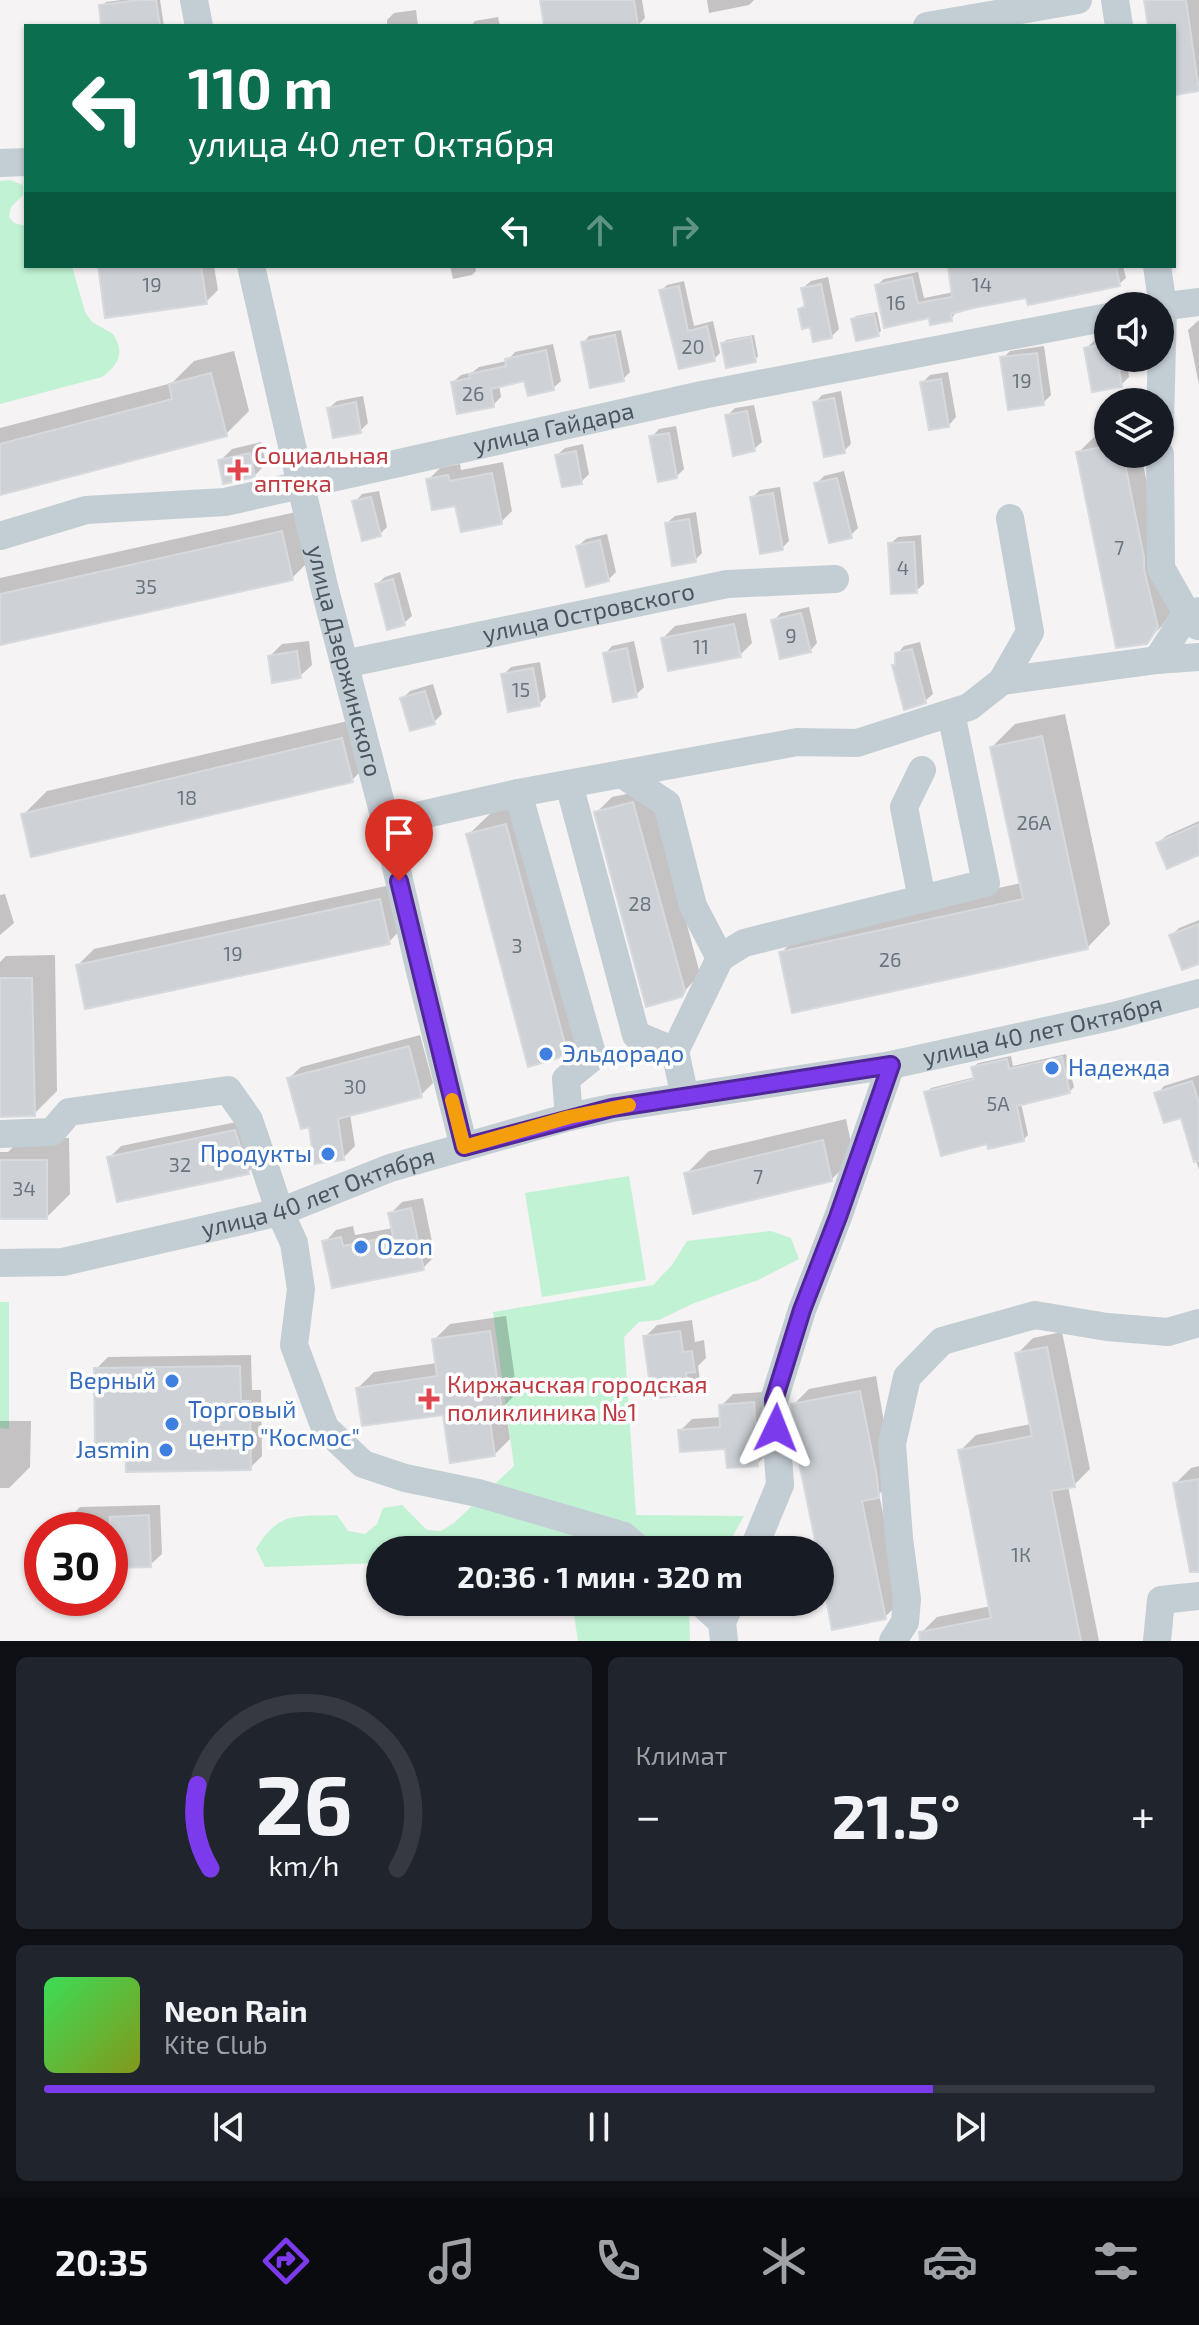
<!DOCTYPE html>
<html lang="ru">
<meta charset="utf-8">
<style>
:root{--surface:#171b24;--page:#20242c;--text:#f1f3f6;--muted:#9ea1a6;--line:#363941;--accent:#7c3aed}
body{margin:0;font-family:"Exo 2",sans-serif;background:var(--page);color:var(--text);height:100vh;display:flex;flex-direction:column;font-size:30px;white-space:nowrap}
*{box-sizing:border-box;margin:0}
p{font-size:26px;color:var(--muted)}
.icon{flex:none;width:44px;height:44px;fill:none;stroke:currentColor;stroke-width:2;stroke-linecap:round;stroke-linejoin:round}
.map{position:relative;height:1641px;overflow:hidden}
.sheet{display:flex;flex-direction:column;gap:16px;padding:16px;background:#0d0f14;flex:1}
.sheet>*{flex:none}
.banner{position:absolute;left:24px;top:24px;width:1152px;height:244px;border-radius:0px;box-shadow:0 2px 6px #0004;background:#0b6e4f;color:#fff;overflow:hidden}
.tools{position:absolute;left:1094px;top:292px;display:grid;gap:16px}
.tools a{display:grid;place-items:center;width:80px;height:80px;border-radius:50%;background:var(--surface);box-shadow:0 2px 6px #0004;font-size:40px}
.speed{position:absolute;left:24px;top:1512px;display:flex;gap:16px;font-size:40px;font-weight:700;text-align:center}
.speed>*{display:grid;place-content:center;width:104px;height:104px;border-radius:50%;background:var(--surface);box-shadow:0 2px 6px #0004;line-height:1}
.speed .limit{border:12px solid #d22;background:#fff;color:#111}
.pin{position:absolute;display:grid;place-items:center;width:68px;height:68px;color:#fff;margin:-82px -34px;border-radius:50% 50% 50% 0;rotate:-45deg;box-shadow:0 0 8px #0007}
.pin .icon{rotate:45deg}
.me{position:absolute;width:88px;margin:-44px;rotate:2deg;stroke-linejoin:round;filter:drop-shadow(0 0 6px #0008)}
.turn{display:flex;align-items:center;gap:28px;height:168px;padding:0 32px;font-size:36px}
.turn .icon{width:104px;height:104px;stroke-width:2.5}
.turn b{display:block;font-size:56px;line-height:68px}
.lanes{display:flex;align-items:center;height:76px;padding:0 32px;background:#0003;justify-content:center;gap:40px;direction:ltr}
.lanes .off{opacity:.35}
.big{font-size:60px;font-weight:700;line-height:1.1}
.sheet .card{flex:1;display:flex;flex-direction:column;justify-content:center;gap:12px;min-width:0;padding:0 28px;border-radius:12px;background:var(--page)}
.sheet .dial{align-items:center;gap:0}
.dial svg{height:208px;overflow:visible;fill:none;stroke:var(--line);stroke-width:7;stroke-linecap:round;text-anchor:middle}
.dial text{fill:var(--text);stroke:none}
.song{display:flex;align-items:center;gap:24px}
.cover{width:96px;height:96px;border-radius:12px;background:linear-gradient(135deg,hsl(130 70% 55%),hsl(70 70% 35%))}
.played{height:8px;border-radius:4px;background:linear-gradient(90deg,var(--accent) 80%,var(--line) 80%)}
.keys{display:flex;justify-content:space-around;direction:ltr}
.heat{display:flex;justify-content:space-between;align-items:center;font-size:44px;direction:ltr}
.sheet .tiles{flex:1;display:grid;gap:16px;grid-template-columns:1fr 1fr}
.card:last-child{grid-column:span 2}
.trip{position:absolute;left:366px;top:1536px;width:468px;height:80px;border-radius:40px;background:var(--surface);box-shadow:0 2px 6px #0004;font-weight:700;line-height:80px;text-align:center}
.tab-bar{display:flex;height:128px;justify-content:space-around;align-items:center;background:#090b0e;color:var(--muted)}
.tab-bar .icon{width:56px;height:56px}
.tab-bar .active{color:var(--accent)}
.tab-bar b{font-size:36px;color:var(--text)}
.map>svg:first-child{display:block}
.green{fill:#c1f2d4}
.shadow{fill:#0003}
.building{fill:#ced2d7;stroke:#d6d9de;stroke-width:2}
.lines{fill:none;stroke-linecap:round;stroke-linejoin:round}
.minor{stroke:#c3cdd4;stroke-width:28}
.route-casing{stroke:#51269a;stroke-width:20}
.route{stroke:#7c3aed;stroke-width:14}
.slow{stroke:#f59e0b;stroke-width:14}
.health-dot{fill:#e0444e;stroke:#fff;stroke-width:3}
.shop-dot{fill:#3f7fe0;stroke:#fff;stroke-width:3}
.labels{text-anchor:middle;stroke-width:7;stroke-linejoin:round;paint-order:stroke}
.number-label{font-size:20px;fill:#6a757e}
.street-label{font-size:24px;fill:#495661;stroke:#fff}
.health-label{font-size:24px;fill:#be3a42;stroke:#fff;text-anchor:start}
.shop-label{font-size:24px;fill:#366cbe;stroke:#fff;text-anchor:start}
</style>
<div class="map">
<svg width="1199" height="1641" viewBox="0 0 1199 1641">
<rect width="100%" height="100%" fill="#f5f3f3"/>
<path class="green" d="M10 180 23 185V195L11 207 9 217 14 223 26 226V266H72L85 312 92 322 113 334C125 352 119 365 102 377L0 404V181Z
M629 1176 646 1280 542 1297 525 1193Z
M771 1231 791 1238 799 1259 758 1280 692 1304 659 1320 639 1322 624 1337 636 1515 744 1516 725 1550H568V1545L549 1540 540 1550H530L513 1539 494 1550H380V1563L265 1567 256 1549C279 1510 297 1517 337 1515L348 1531 365 1534 377 1524 383 1508 402 1505 427 1530 441 1531 454 1523 514 1466 493 1312 653 1285 672 1265 687 1241Z
M0 1302H9V1429L0 1428Z
M572 1602H689L690 1641H578Z"/>
<path class="shadow" d="M121 0H160L164 26H103L102 6 106 2Z
M542 0H642L645 18 637 26H546Z
M707 0H754L749 5 709 13Z
M1146 0H1199V89L1174 93V26H1150Z
M416 10 418 26H387V20L394 13Z
M498 17 500 26H471L475 21Z
M100 266H214L218 290 206 302Z
M450 266H475L476 271 472 275 453 279Z
M949 266H1123L1126 278 1119 284 1028 296 958 310 951 319 930 316 877 285 884 279 918 272 924 298 954 292Z
M828 277 839 329 831 337 811 325 800 310 806 303 803 288 811 281Z
M684 281 694 326 713 321 720 353 714 359 680 366 661 291 667 285Z
M877 312 881 331 878 334 853 319 856 316Z
M1199 320V385L1188 330Z
M621 330 630 372 623 379 583 343 589 336Z
M754 335 758 356 755 360 723 344 726 340Z
M1108 338V358H1126L1129 377 1121 385 1086 348 1094 341Z
M553 344 561 381 553 388 526 379 499 385 501 397 493 405 453 382 461 375 473 372 479 367 507 361 515 352Z
M1044 346 1051 395 1043 403 1003 358 1010 351Z
M234 351 249 411 226 434 0 493V428L172 383 194 361Z
M948 372 956 417 949 425 922 383 930 375Z
M841 391 851 444 844 451 815 403 822 395Z
M363 396 368 423 360 431 329 408 337 401Z
M754 405 762 442 754 449 727 416 735 408Z
M676 426 684 469 676 477 652 437 659 429Z
M1108 434V454H1141L1173 610 1162 626 1146 642 1078 453 1094 437Z
M261 442 266 464 254 476 220 461 232 449Z
M583 444 589 474 581 482 557 455 565 448Z
M503 462 512 511 501 522 457 503 428 480 440 468 460 464 461 470Z
M844 471 858 528 850 536 816 484 824 476Z
M780 487 789 541 782 548 752 498 760 490Z
M379 491 387 527 380 534 355 502 362 494Z
M305 510 315 555 292 578 0 643V578Z
M696 512 702 553 695 560 667 523 675 516Z
M607 534 616 572 608 580 578 546 586 539Z
M921 535 924 584 916 591 890 544 898 537Z
M400 572 412 616 404 623 377 584 385 577Z
M809 607 817 643 810 651 774 620 781 613Z
M746 613 752 643 740 655 663 638 675 626Z
M309 641 312 665 300 676 270 656 282 644Z
M634 641 644 687 636 695 605 654 612 646Z
M920 642 933 694 925 701 897 663V654L904 646Z
M540 662 546 697 539 704 503 675 511 667Z
M433 684 442 714 434 722 402 699 410 691Z
M1065 714 1110 924 1087 948 781 953 804 930 1021 883 992 747 1015 724Z
M365 717 375 757 352 780 24 814 47 791Z
M651 789 700 974 681 995 596 813 612 797Z
M529 802 590 1030 567 1054 468 835 492 812Z
M1199 821V853L1158 843 1166 836Z
M395 884 404 926 389 942 78 965 94 949Z
M5 894 14 923 0 935V895Z
M1199 920V961L1171 936 1179 928Z
M55 955 57 1091 34 1114 0 1116V962L6 956Z
M420 1035 433 1083 421 1095 350 1114 355 1146 343 1158 310 1124 289 1078 301 1067Z
M1066 1054 1074 1087 1069 1092 1021 1103 1028 1135 1023 1140 989 1141 927 1093 931 1088 975 1077 973 1067 978 1063 1011 1056 1013 1066Z
M1199 1075V1170L1182 1115 1157 1094 1164 1086Z
M846 1119 854 1157 831 1180 686 1174 709 1151Z
M246 1120 260 1160 248 1172 109 1158 121 1146Z
M22 1138H69L70 1194 47 1217H0V1152H8Z
M423 1198 435 1256 423 1268 325 1242 336 1230 353 1226 355 1235 393 1228 390 1214 402 1202Z
M506 1316 517 1393 505 1405 510 1439 494 1455 445 1413 358 1388 374 1372 437 1363 434 1340 450 1324Z
M692 1320 695 1342 704 1340 706 1358 698 1366 700 1380 688 1392 645 1337 657 1325Z
M1062 1332 1090 1469 1074 1485 1068 1486 1099 1641H922L921 1633 937 1617 991 1606 960 1451 976 1435 1031 1424 1017 1354 1033 1338Z
M251 1355 252 1390H261L262 1456 250 1468 127 1444 96 1369 108 1357Z
M876 1376 894 1480 879 1494 901 1601 885 1617 820 1557 793 1405 809 1389Z
M765 1392 769 1452 757 1464 727 1446 680 1431 692 1419 722 1417 721 1406 733 1394Z
M0 1421H31L30 1467 9 1488H0Z
M1199 1466V1571L1192 1573 1175 1484 1191 1468Z
M160 1505 162 1554 150 1565 110 1566V1530H69L68 1519 80 1507Z"/>
<path class="building" d="M139 0H156L160 26H101L99 5Z
M540 0H634L638 26H544Z
M1144 0H1186L1199 91 1174 95V26H1148Z
M98 266H201L207 304 105 318Z
M948 266H1116L1120 286 1028 305 1026 298 973 308 951 314 952 321 930 325 929 318 884 328 875 285 912 277 918 303 952 297Z
M821 284 832 338 813 342 810 327 802 329 798 309 805 307 801 288Z
M679 286 688 331 707 326 715 361 679 369 659 290Z
M874 314 879 336 856 341 851 319Z
M615 335 624 381 590 388 581 342Z
M751 337 756 362 726 368 721 343Z
M1108 343V358H1117L1122 387 1092 392 1084 348Z
M546 350 554 390 528 396 524 381 491 389 494 407 457 414 451 382 470 378 469 374 506 366 505 359Z
M1037 353 1044 405 1008 410 1000 357Z
M211 373 227 436 0 495V444L172 399 169 384Z
M941 379 949 427 929 430 920 382Z
M834 398 845 453 824 457 813 402Z
M356 402 361 433 333 438 327 408Z
M747 411 755 451 733 456 725 415Z
M669 433 677 478 658 482 649 436Z
M1108 446V454H1123L1144 557V569L1158 627 1147 644 1116 648 1076 452Z
M576 451 582 484 562 487 555 455Z
M250 453 255 477 223 484 218 460Z
M492 473 502 524 461 532 455 506 432 510 426 479 448 475 450 481Z
M837 478 852 538 829 543 814 483Z
M773 493 783 550 760 554 750 497Z
M371 497 381 536 362 541 352 501Z
M689 519 696 562 672 566 665 523Z
M282 531 293 580 0 645V594Z
M600 540 609 581 586 587 576 546Z
M914 542 917 593 891 594 888 543Z
M393 579 405 625 387 630 375 584Z
M801 613 811 652 780 659 771 620Z
M734 624 741 657 668 671 661 638Z
M627 648 637 697 613 702 603 653Z
M912 649 926 703 904 710 892 665H895V653Z
M297 651 301 678 272 683 268 656Z
M533 668 540 706 508 712 501 674Z
M425 691 435 724 410 731 400 698Z
M1042 736 1088 949 792 1013 779 952 1023 899 990 747Z
M342 738 353 782 31 857 21 814Z
M633 802 685 991 682 997 646 1007 594 812Z
M506 824 568 1055 528 1067 466 834Z
M1199 824V855L1167 869 1156 843Z
M380 899 390 944 85 1009 76 965Z
M1199 924V964L1182 970 1169 935Z
M0 978H32L35 1116 0 1117Z
M409 1046 422 1097 338 1119 344 1160 314 1164 309 1127 301 1129 287 1078Z
M1062 1057 1070 1093 1017 1106 1024 1141 988 1149 987 1144 941 1156 924 1092 974 1079 971 1067 1007 1059 1009 1069Z
M1192 1081 1199 1103V1161L1194 1162 1181 1118 1164 1123 1154 1093Z
M235 1130 249 1174 117 1202 107 1157Z
M823 1140 832 1181 693 1214 684 1173Z
M0 1160H47V1219H0Z
M411 1208 424 1270 332 1288 322 1241 341 1237 343 1246 393 1236 388 1213Z
M490 1331 502 1411 489 1413 495 1456 450 1463 443 1415 362 1426 356 1388 437 1376 432 1339Z
M680 1331 683 1352 692 1351 695 1372 686 1373 689 1394 652 1399 643 1336Z
M1047 1347 1075 1487 1051 1491 1081 1641H920L919 1632 991 1618 958 1450 1032 1436 1015 1353Z
M240 1366 241 1401H250L251 1470 126 1472 125 1446 95 1447 94 1368Z
M860 1391 877 1477 879 1498 862 1501 886 1619 832 1630 820 1567V1550H817L793 1433 791 1404Z
M754 1402 758 1466 727 1468 725 1449 680 1452 678 1430 720 1427 719 1405Z
M1199 1479V1572H1190L1173 1483Z
M149 1515 151 1567 110 1568V1517Z"/>
<g class="lines">
<g class="minor">
<path d="M194 0 199 26"/>
<path d="M1115 0 1119 26"/>
<path d="M927 26 1078 0"/>
<path d="M0 163 26 162"/>
<path id="s1" d="M251 266 324 586 386 823 419 967 464 1147"/>
<path d="M1157 266 1163 307 1160 421"/>
<path d="M1160 307 1199 302"/>
<path d="M1160 454 1161 568 1187 614 1198 626"/>
<path id="s2" d="M0 536 86 510 225 502 702 395 1108 317"/>
<path d="M1157 660 1199 657"/>
<path id="s3" d="M344 664 727 584 835 579"/>
<path d="M1002 681 1157 660 1187 614 1199 611"/>
<path d="M622 774 667 804 693 906 720 958 675 1051"/>
<path d="M569 784 636 1035 675 1051 685 1097"/>
<path d="M518 793 593 1057 566 1079 569 1117"/>
<path d="M386 823 518 793 797 742 857 743 969 707 1002 681 1030 632 1010 518"/>
<path d="M922 899 904 807 922 770"/>
<path d="M720 958 744 943 986 883 951 713"/>
<path d="M0 1134 52 1132 69 1112 228 1090 249 1120 280 1212 294 1243 301 1289 294 1345 325 1428 363 1464 405 1478 478 1493 624 1536 640 1550"/>
<path id="s4" d="M0 1263 63 1262 280 1212 390 1168 569 1117 612 1108 891 1065 1114 1016 1199 993"/>
<path d="M753 1550 780 1485 774 1400 802 1310 838 1217 891 1065"/>
<path d="M700 1602 722 1622"/>
<path d="M724 1641 722 1622 731 1602"/>
<path d="M893 1641 905 1622 907 1599 899 1538 892 1444 907 1377 942 1341 1035 1315 1107 1327 1168 1332 1199 1323"/>
<path d="M1157 1641 1161 1600 1199 1596"/>
</g>
</g>
<g class="lines">
<defs>
<path id="route" d="M399 881 464 1147 612 1108 891 1065 838 1217 802 1310 774 1400 776 1428"/>
</defs>
<use href="#route" class="route-casing"/>
<use href="#route" class="route"/>
<path class="slow" d="M452 1100 464 1147 569 1117 629 1105"/>
</g>
<g class="health-dot">
<path d="M234 458h8v8h8v8h-8v8h-8v-8h-8v-8h8z"/>
<path d="M425 1387h8v8h8v8h-8v8h-8v-8h-8v-8h8z"/>
</g>
<g class="shop-dot">
<circle cx="546" cy="1054" r="8"/>
<circle cx="1052" cy="1068" r="8"/>
<circle cx="328" cy="1154" r="8"/>
<circle cx="361" cy="1247" r="8"/>
<circle cx="172" cy="1381" r="8"/>
<circle cx="172" cy="1424" r="8"/>
<circle cx="166" cy="1450" r="8"/>
</g>
<g class="labels">
<g class="number-label">
<text x="152" y="292">19</text>
<text x="982" y="292">14</text>
<text x="896" y="310">16</text>
<text x="693" y="354">20</text>
<text x="1022" y="388">19</text>
<text x="473" y="401">26</text>
<text x="1119" y="555">7</text>
<text x="903" y="575">4</text>
<text x="146" y="594">35</text>
<text x="791" y="643">9</text>
<text x="701" y="654">11</text>
<text x="521" y="697">15</text>
<text x="187" y="805">18</text>
<text x="1034" y="830">26А</text>
<text x="640" y="911">28</text>
<text x="517" y="953">3</text>
<text x="233" y="961">19</text>
<text x="890" y="967">26</text>
<text x="355" y="1094">30</text>
<text x="998" y="1111">5А</text>
<text x="180" y="1172">32</text>
<text x="758" y="1184">7</text>
<text x="24" y="1196">34</text>
<text x="1021" y="1562">1К</text>
</g>
<g class="street-label">
<text dy="8" stroke="none"><textPath href="#s2" startOffset="566">улица Гайдара</textPath></text>
<text dy="8" stroke="none"><textPath href="#s3" startOffset="250">улица Островского</textPath></text>
<text dy="8" stroke="none"><textPath href="#s1" startOffset="406">улица Дзержинского</textPath></text>
<text dy="8" stroke="none"><textPath href="#s4" startOffset="1072">улица 40 лет Октября</textPath></text>
<text dy="8" stroke="none"><textPath href="#s4" startOffset="328">улица 40 лет Октября</textPath></text>
</g>
<g class="health-label">
<text x="254" y="464">Социальная<tspan x="254" dy="28">аптека</tspan></text>
<text x="447" y="1393">Киржачская городская<tspan x="447" dy="28">поликлиника №1</tspan></text>
</g>
<g class="shop-label">
<text x="562" y="1062">Эльдорадо</text>
<text x="1068" y="1076">Надежда</text>
<text x="312" y="1162" text-anchor="end">Продукты</text>
<text x="377" y="1255">Ozon</text>
<text x="156" y="1389" text-anchor="end">Верный</text>
<text x="188" y="1418">Торговый<tspan x="188" dy="28">центр "Космос"</tspan></text>
<text x="150" y="1458" text-anchor="end">Jasmin</text>
</g>
</g>
</svg>
<div class="tools">
<a><svg class="icon" aria-label="sound" viewBox="0 0 24 24"><path d="M4 9h4l5-4v14l-5-4H4zM17 9q2 3 0 6"/></svg></a>
<a><svg class="icon" aria-label="layers" viewBox="0 0 24 24"><path d="M12 4l9 5-9 5-9-5zM3 14l9 5 9-5"/></svg></a>
</div>
<div class="speed"><div class="limit">30</div></div>
<div class="pin" style="left:399px;top:881px;background:#d93025"><svg class="icon" aria-label="arrive" viewBox="0 0 24 24"><path d="M6 21V4h12l-3 4 3 4H6"/></svg></div>
<svg class="me" style="left:776px;top:1428px" viewBox="-20 -20 40 40"><path d="M0-17L14 15 0 8-14 15z" fill="#7c3aed" stroke="#fff" stroke-width="4"/></svg>
<div class="trip">20:36 · 1 мин · 320 m</div>
<div class="banner">
<div class="turn"><svg class="icon" aria-label="left" viewBox="0 0 24 24"><path d="M17 20v-9H6M10 6l-5 5 5 5"/></svg><div><b>110 m</b>улица 40 лет Октября</div></div>
<div class="lanes"><svg class="icon" aria-label="left" viewBox="0 0 24 24"><path d="M17 20v-9H6M10 6l-5 5 5 5"/></svg><svg class="icon off" aria-label="ahead" viewBox="0 0 24 24"><path d="M12 20V5M6 11l6-6 6 6"/></svg><svg class="icon off" aria-label="right" viewBox="0 0 24 24"><path d="M7 20v-9h11M14 6l5 5-5 5"/></svg></div>
</div>
</div>
<section class="sheet">
<div class="tiles">
<div class="card dial"><svg viewBox="0 0 100 80">
<path d="M14 69A42 42 0 1 1 86 69"/>
<path d="M14 69A42 42 0 0 1 9 37" stroke="#7c3aed"/>
<text x="50" y="56" font-size="32" font-weight="700">26</text>
<text x="50" y="72" font-size="11">km/h</text>
</svg></div>
<div class="card"><p>Климат</p>
<div class="heat"><a>−</a><b class="big">21.5°</b><a>+</a></div>
</div>
<div class="card">
<div class="song"><i class="cover"></i><div><b>Neon Rain</b><p>Kite Club</p></div></div>
<div class="played"></div>
<div class="keys"><svg class="icon" aria-label="previous" viewBox="0 0 24 24"><path d="M18 5L8 12l10 7zM5 5v14"/></svg><svg class="icon" aria-label="pause" viewBox="0 0 24 24"><path d="M8 5v14M16 5v14"/></svg><svg class="icon" aria-label="next" viewBox="0 0 24 24"><path d="M6 5l10 7-10 7zM19 5v14"/></svg></div>
</div>
</div>
</section>
<nav class="tab-bar">
<b>20:35</b>
<svg class="icon active" aria-label="directions" viewBox="0 0 24 24"><path d="M12 3l9 9-9 9-9-9zM9 14v-3h6M13 9l2 2-2 2"/></svg>
<svg class="icon" aria-label="music" viewBox="0 0 24 24"><path d="M9 18V5l10-2v13"/><circle cx="6" cy="18" r="3"/><circle cx="16" cy="16" r="3"/></svg>
<svg class="icon" aria-label="phone" viewBox="0 0 24 24"><path d="M5 4h4l2 5-3 2q2 4 5 5l2-3 5 2v4C11 20 4 13 5 4z"/></svg>
<svg class="icon" aria-label="climate" viewBox="0 0 24 24"><path d="M12 3v18M4 7l16 10M4 17L20 7"/></svg>
<svg class="icon" aria-label="car" viewBox="0 0 24 24"><path d="M5 17H2v-5l4-1 3-4h7l3 4 3 1v5h-3M9 17h6M6 11h13"/><circle cx="7" cy="17" r="2"/><circle cx="17" cy="17" r="2"/></svg>
<svg class="icon" aria-label="filters" viewBox="0 0 24 24"><path d="M4 7h16M4 17h16"/><circle cx="9" cy="7" r="2"/><circle cx="15" cy="17" r="2"/></svg>
</nav>
